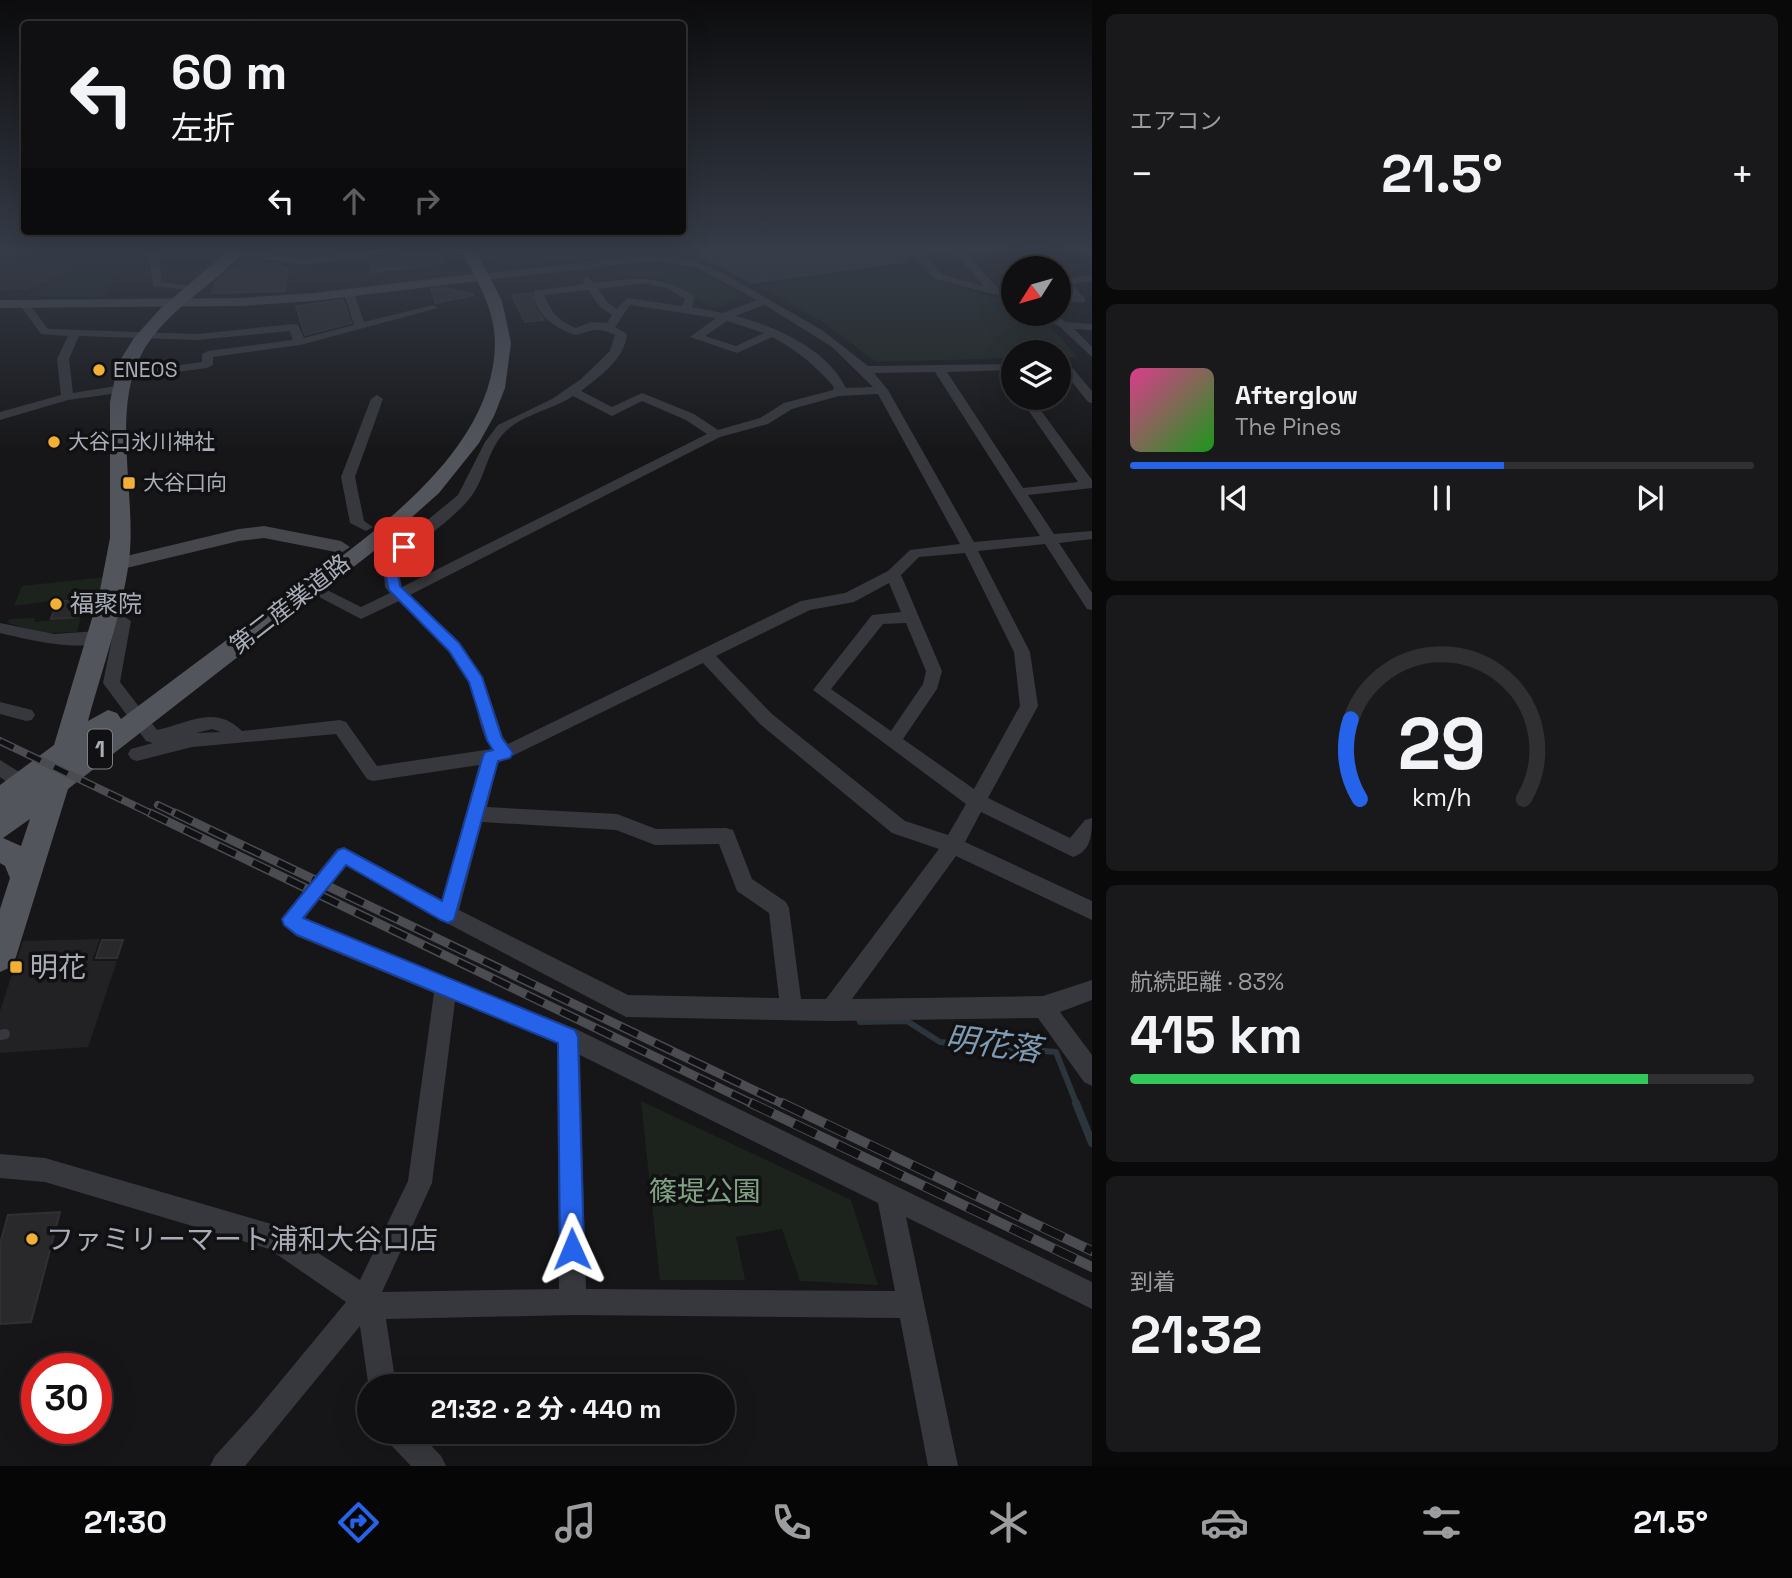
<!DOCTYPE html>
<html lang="ja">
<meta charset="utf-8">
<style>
:root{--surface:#101012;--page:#19191b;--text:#f1f3f6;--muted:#9c9d9f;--line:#303032;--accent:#2563eb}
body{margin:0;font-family:"Space Grotesk","Noto Sans JP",sans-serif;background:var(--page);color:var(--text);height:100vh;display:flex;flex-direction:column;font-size:26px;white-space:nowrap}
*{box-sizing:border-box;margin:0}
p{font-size:23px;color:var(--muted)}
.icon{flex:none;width:38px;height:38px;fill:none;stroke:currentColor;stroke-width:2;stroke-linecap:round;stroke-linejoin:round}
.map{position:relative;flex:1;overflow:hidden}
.side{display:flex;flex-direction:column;gap:14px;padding:14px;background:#09090a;width:700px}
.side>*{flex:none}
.guide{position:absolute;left:21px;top:21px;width:665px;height:214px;border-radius:7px;box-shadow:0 7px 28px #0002,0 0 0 2px var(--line);background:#101012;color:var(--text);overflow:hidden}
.needle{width:46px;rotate:233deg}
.controls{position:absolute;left:1001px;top:256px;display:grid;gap:14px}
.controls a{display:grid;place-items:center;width:70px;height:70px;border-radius:50%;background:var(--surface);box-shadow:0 7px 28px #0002,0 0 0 2px var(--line);font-size:35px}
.speed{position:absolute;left:21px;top:1353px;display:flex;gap:14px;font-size:35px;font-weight:700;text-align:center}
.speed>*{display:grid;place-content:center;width:91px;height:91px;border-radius:50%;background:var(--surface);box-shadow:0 7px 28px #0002,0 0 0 2px var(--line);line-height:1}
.speed .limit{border:10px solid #d22;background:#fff;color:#111}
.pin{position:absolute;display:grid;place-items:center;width:60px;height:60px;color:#fff;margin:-30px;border-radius:14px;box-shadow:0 4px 10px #0006}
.me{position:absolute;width:77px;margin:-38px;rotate:359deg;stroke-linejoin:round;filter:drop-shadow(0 0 5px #0008)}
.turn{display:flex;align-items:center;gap:24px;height:147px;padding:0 35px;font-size:32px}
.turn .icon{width:91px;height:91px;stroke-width:2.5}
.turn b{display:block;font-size:49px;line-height:60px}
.lanes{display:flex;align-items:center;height:66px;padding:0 35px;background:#0003;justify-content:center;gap:35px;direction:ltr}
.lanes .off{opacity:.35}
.big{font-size:52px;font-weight:700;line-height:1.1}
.side .card{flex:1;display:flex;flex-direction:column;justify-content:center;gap:10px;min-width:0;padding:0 24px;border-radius:10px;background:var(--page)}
.side .dial{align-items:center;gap:0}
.dial svg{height:182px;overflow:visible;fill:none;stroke:var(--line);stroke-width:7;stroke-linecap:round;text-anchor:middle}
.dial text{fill:var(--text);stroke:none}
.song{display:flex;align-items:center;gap:21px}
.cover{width:84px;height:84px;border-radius:10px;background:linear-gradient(135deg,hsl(330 70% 55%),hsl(120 70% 35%))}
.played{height:7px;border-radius:4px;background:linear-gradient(90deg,var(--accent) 60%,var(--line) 60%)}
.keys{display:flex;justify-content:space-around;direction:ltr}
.heat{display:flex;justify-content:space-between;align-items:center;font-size:38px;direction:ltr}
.charge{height:10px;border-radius:5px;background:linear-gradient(90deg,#34c759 83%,var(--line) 0)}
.trip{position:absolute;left:357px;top:1374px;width:378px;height:70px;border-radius:35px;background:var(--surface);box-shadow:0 7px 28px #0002,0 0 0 2px var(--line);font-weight:700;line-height:70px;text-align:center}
.tab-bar{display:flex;height:112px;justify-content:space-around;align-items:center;background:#060607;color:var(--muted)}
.tab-bar .icon{width:49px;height:49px}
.tab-bar .on{color:var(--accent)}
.tab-bar b{font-size:32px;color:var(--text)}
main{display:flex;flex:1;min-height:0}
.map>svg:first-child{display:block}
.built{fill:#222225}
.green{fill:#1c231d}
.water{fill:#2c353c}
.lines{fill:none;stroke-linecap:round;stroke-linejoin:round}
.stream-far1{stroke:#2c353c;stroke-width:6}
.stream{stroke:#2c353c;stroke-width:8}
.building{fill:#29292c;stroke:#303034;stroke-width:2}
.lane{stroke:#37383d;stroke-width:10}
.street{fill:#37383d;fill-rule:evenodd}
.secondary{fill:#45474d;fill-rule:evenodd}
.primary{fill:#53555c;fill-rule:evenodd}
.rail-far2-casing{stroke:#4a4c52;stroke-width:8}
.rail-far1-casing{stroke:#4a4c52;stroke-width:9}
.rail-casing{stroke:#4a4c52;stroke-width:10}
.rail-far2{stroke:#111113;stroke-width:5;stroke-dasharray:15;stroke-linecap:butt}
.rail-far1{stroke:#111113;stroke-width:6;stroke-dasharray:19;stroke-linecap:butt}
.rail{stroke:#111113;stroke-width:8;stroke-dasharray:24;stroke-linecap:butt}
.route{fill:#2563eb;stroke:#184099;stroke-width:2}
.poi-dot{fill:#f2b134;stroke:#111113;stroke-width:2.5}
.labels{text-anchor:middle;stroke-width:7;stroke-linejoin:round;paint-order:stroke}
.far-poi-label{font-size:21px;fill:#a8adb8;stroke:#111113;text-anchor:start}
.shield{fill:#111113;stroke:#7b7e86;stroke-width:2}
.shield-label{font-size:23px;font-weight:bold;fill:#a8adb8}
.poi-label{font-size:24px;fill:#a8adb8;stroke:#111113;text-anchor:start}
.street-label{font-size:24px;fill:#a8adb8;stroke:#111113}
.near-poi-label{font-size:28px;fill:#a8adb8;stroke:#111113;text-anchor:start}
.near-park-label{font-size:28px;fill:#7fa381;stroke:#111113}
.near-water-label{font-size:32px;font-style:italic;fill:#7f9bb3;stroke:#111113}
</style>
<main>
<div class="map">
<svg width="1092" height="1466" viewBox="0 0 1092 1466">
<rect width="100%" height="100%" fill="#161618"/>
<path class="built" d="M0 249H95V261L29 289 0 290Z
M100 939 92 961H117L88 1047 0 1053V1011L23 941Z"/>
<path class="green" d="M100 249H149L154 264 115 268 107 297 26 296 97 261Z
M483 249H635L634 257 494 268Z
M640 262 694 269 743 297 714 308 659 277 624 276 618 265Z
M913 265 925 278 1008 301 1013 305V313C1042 313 1060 336 1077 357H1059V352H1013V358L876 362 824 323 758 286Z
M107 577 100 594 14 606 22 586Z
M81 617 77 632 44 633 8 623 9 619 35 618 34 622Z
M641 1101 851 1200 878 1285 800 1281 782 1229 736 1237 745 1280H660Z"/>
<path class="water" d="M696 249H899L911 262 752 284 693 253Z"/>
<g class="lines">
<path class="stream-far1" d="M858 1017 860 1022 907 1021 940 1042 1056 1052 1077 1105"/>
<path class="stream" d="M1076 1103 1092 1143"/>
</g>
<path class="building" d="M439 250 446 263 372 272 367 259Z
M249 259 261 261V264H283V268H288L285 291 212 293 216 282 237 265 239 260Z
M445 288 474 295 436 303 431 289Z
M532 293 535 308 544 320 525 322 512 295Z
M343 300 351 323 305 335 296 306Z
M83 600 78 617 51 619 57 601Z
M102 940H123L117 958H96Z
M60 1212 31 1322 0 1324V1244L8 1215Z"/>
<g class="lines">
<path class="lane" d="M0 1035 5 1034"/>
<path class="street" d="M148 249H158L162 282 198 287V291L153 286Z
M195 249H225L305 259 385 249H415L305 265Z
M908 249H919L943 275 984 286 951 249H962L999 289 1013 293V299L935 279Z
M1024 249H1035L1054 268H1043Z
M1084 249H1092V254Z
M652 255 690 260 717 270 822 330 868 366 1013 364V370L947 372 1023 488 1078 482 1019 397H1031L1092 480V488L1028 495 1054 534 1092 531V539L1059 543 1092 593V610L1087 609 1045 544 978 551 1030 652 1038 706 988 798 1070 838 1085 820 1092 818C1092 835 1091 851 1073 857L981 812 965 842 1092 901V920L956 856 852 999 1043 996 1092 980V1000L1060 1012 1092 1055V1086L1084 1082 1038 1018 831 1021 626 1017 441 920 346 866 305 918 310 922 576 1029 1092 1282V1309L906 1217 958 1466H928L900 1318 573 1315 386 1319 396 1386H369V1389L360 1326 245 1466H210L215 1456 255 1412 346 1302 269 1249 45 1182 0 1178V1154L45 1158 275 1225 360 1280 408 1181 434 993 296 936 284 926 281 919 337 849 344 847 442 900 479 765 373 781 367 779 336 734 192 747 137 761 131 759 128 754 131 749 153 743 146 741 103 683 115 623H104L96 618 98 614 117 612 131 621 120 682 157 730C189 723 215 704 242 731L340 720 346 722 377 766 492 749C478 731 478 704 469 683 455 651 423 626 399 601L361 619 304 589 312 584 317 585 361 607 390 593 385 587 383 563 395 549 371 540V534L376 533 402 541 458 495 485 442 498 425 552 399 581 379 610 351 615 335C598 327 593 330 576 335 556 329 533 314 534 291L585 284 582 280 587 277 594 283C638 278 655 274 695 296L692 307 723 313 757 300 698 268 658 261 482 280 477 277 482 274ZM642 283 666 288 685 299 682 306 627 298 617 309 608 303 598 289ZM588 290 600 307 612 315 607 323 591 322 576 328C558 321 551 312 544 295ZM630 305 716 318 690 337 737 353 772 337C797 350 816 366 834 387L833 390 784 403 760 418 718 430 694 414 642 393 612 407 581 391C599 377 625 359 627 334L615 327ZM765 305 832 347 873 387 846 388C827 349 775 326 735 316ZM727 321 764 333 736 346 705 336ZM935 372 1040 536 974 542 888 390 874 373ZM878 394 960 544 910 550 888 571 845 593 801 601 508 744 503 737 483 677 460 643 410 595 720 437 768 424 792 409 839 396ZM573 396 612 416 642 401 686 420 707 434 402 587 397 564C419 539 449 524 470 498 486 478 487 449 506 431 524 414 552 410 573 396ZM965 553 1014 652 1020 706 974 789 903 739 937 689 942 671 901 575 919 557ZM889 583 901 612 872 615 813 690 966 804 948 835 905 821 772 714 716 656 810 610 854 602ZM906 623 926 671 923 684 891 731 831 689 883 624ZM703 663 760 724 892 833 939 849 826 999H801L789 908 786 902 752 879 733 830 726 828 656 829 617 814 487 807 498 763ZM212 729 221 732 196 733ZM482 822 616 830 655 845 719 844 737 891 769 913 779 998 628 995 459 910ZM455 1001 557 1043 559 1289 382 1292 432 1183ZM580 1055 878 1203 895 1291 586 1289Z
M1059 274 1066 279 1092 275V281L1071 284 1085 298V302H1059V296H1072L1059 283Z
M349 290 354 293 364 322 433 305 438 308 300 345 213 357V365L207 368 124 379 120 377V373L202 362V354L208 351 293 340 290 331 197 340 79 336 69 359 73 393 122 385 126 386V392L68 400 0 420V412L61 395 57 359 68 336 41 334 19 304 20 302H28L48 329 197 334 294 324 298 325 304 338 354 325 344 293Z
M1038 313H1051L1066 322 1092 324V330L1074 329 1092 347V357L1060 327Z
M1061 364H1069L1092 391V403L1088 402 1061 368Z
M377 395 383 399 355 477 364 521 373 527 366 531 350 523 341 477 371 399Z
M0 623 54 634 98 631 106 637C91 656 22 638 0 633Z
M0 702 32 710 35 715 32 720 26 721 0 714Z
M0 760 29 778 32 783 29 788C18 792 9 783 0 777Z
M384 1432H418L441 1456 446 1466H411L388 1442Z"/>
<path class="secondary" d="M482 273 489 277 487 280 313 301 241 306 0 308V300L241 298 313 293Z
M264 526 341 541 350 547 341 553 264 538 239 541 118 570 111 568 108 564 111 560 118 558 239 529Z"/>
<path class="primary" d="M230 249H246C214 287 166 308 141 355 111 411 137 498 129 561 122 613 102 670 88 721L108 710 117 713 121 719C170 682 220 645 269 609 353 547 494 460 495 343 495 309 476 279 461 249H475L502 301 511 343 505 388 494 416 479 443 439 493 374 551 68 789 16 957 11 967 0 972V909L10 878 5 866 0 863V785L54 745 99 595 110 538V402L115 378 122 357 134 338 160 309ZM30 819 21 846 3 838Z"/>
<defs>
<path id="rail-far2" d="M0 741 154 815
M158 805 179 815"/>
<path id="rail-far1" d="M150 813 755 1105
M175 813 785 1105"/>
<path id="rail" d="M751 1103 1092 1267
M782 1103 1092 1251"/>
</defs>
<use href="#rail-far2" class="rail-far2-casing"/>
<use href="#rail-far1" class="rail-far1-casing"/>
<use href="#rail" class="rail-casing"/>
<use href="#rail-far2" class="rail-far2"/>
<use href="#rail-far1" class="rail-far1"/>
<use href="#rail" class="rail"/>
</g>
<linearGradient id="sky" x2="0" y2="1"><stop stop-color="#0c0c0d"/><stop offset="0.55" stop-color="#363c48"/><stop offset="1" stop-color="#363c48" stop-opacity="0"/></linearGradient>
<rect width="1092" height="454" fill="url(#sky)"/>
<path class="route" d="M404 543 410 547 396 563 400 586 459 643 482 677 502 738 513 753 510 758 498 761 454 920 448 923 441 920 346 865 303 918 575 1030 578 1037 584 1249 580 1257 572 1261 564 1257 560 1249 558 1043 297 935 284 925 282 919 338 850 344 848 442 901 483 756 485 752 493 750 487 740 469 682 449 651 389 590 383 563 399 544Z"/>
<g class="poi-dot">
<circle cx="99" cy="370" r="7"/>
<circle cx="54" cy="442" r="7"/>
<rect x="122" y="476" width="14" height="14" rx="3.5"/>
<circle cx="56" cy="604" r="7"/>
<rect x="9" y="960" width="14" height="14" rx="3.5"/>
<circle cx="32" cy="1239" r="7"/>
</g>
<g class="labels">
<g class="far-poi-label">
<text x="113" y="377">ENEOS</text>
<text x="68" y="449">大谷口氷川神社</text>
<text x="143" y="490">大谷口向</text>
</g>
<rect class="shield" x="88" y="729.5" width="24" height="39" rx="5"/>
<g class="shield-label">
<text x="100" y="757">1</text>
</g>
<g class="poi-label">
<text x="70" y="612">福聚院</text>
</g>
<g class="street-label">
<text transform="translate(290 604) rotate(-38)" y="8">第二産業道路</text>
</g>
<g class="near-poi-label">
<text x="30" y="977">明花</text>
<text x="46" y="1249">ファミリーマート浦和大谷口店</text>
</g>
<g class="near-park-label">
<text x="705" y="1201">篠堤公園</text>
</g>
<g class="near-water-label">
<text transform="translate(993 1044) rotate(8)" y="11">明花落</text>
</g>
</g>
</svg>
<div class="controls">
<a><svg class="needle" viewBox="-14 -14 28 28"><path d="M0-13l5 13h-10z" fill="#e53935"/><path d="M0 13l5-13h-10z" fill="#9c9d9f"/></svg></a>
<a><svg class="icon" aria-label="layers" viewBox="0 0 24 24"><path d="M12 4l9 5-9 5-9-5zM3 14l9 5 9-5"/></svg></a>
</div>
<div class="speed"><div class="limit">30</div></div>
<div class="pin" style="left:404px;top:547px;background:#d93025"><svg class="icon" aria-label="arrive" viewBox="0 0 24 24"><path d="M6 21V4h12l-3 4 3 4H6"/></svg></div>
<svg class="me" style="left:572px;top:1249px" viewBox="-20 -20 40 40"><path d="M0-17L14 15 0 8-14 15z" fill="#2563eb" stroke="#fff" stroke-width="4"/></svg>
<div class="trip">21:32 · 2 分 · 440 m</div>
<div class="guide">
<div class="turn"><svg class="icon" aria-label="left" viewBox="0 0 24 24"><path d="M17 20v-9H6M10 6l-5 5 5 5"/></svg><div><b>60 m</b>左折</div></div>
<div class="lanes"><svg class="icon" aria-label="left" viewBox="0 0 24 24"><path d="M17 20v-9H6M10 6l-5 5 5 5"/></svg><svg class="icon off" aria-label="ahead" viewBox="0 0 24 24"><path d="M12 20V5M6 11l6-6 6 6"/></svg><svg class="icon off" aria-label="right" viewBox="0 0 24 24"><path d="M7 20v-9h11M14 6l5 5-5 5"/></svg></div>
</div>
</div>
<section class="side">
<div class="card"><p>エアコン</p>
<div class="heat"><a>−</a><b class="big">21.5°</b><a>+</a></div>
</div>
<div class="card">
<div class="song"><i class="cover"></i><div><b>Afterglow</b><p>The Pines</p></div></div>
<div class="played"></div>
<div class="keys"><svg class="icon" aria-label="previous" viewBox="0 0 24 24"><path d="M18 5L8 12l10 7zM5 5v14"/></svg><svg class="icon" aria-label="pause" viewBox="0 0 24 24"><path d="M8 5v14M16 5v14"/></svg><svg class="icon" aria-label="next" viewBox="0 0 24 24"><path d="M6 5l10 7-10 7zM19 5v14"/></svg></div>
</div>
<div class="card dial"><svg viewBox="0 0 100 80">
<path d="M14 69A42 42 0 1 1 86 69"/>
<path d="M14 69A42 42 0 0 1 10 34" stroke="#2563eb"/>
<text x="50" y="56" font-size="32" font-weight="700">29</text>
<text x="50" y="72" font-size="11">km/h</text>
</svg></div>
<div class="card"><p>航続距離 · 83%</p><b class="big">415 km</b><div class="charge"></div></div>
<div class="card"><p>到着</p><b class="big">21:32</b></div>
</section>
</main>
<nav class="tab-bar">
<b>21:30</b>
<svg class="icon on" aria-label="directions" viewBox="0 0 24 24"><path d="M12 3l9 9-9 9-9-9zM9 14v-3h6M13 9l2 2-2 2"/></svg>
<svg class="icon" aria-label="music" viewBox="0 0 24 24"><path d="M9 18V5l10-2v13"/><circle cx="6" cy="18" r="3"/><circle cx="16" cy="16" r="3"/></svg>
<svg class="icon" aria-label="phone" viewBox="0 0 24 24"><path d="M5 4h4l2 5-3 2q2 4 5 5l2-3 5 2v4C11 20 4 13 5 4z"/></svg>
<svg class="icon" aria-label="climate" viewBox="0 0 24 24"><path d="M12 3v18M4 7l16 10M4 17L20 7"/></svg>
<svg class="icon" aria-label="car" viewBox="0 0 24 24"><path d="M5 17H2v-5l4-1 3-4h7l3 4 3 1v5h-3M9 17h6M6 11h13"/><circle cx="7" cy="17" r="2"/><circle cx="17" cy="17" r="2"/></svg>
<svg class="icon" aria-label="filters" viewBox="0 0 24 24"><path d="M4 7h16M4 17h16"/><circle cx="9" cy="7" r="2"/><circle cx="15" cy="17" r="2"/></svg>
<b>21.5°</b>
</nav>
